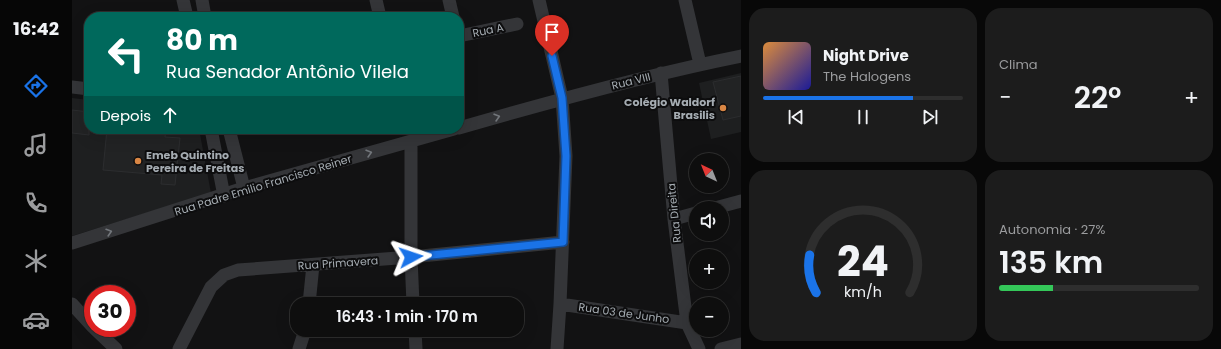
<!DOCTYPE html>
<html lang="pt">
<meta charset="utf-8">
<style>
:root{--surface:#0e0e0e;--page:#1c1c1c;--text:#f1f3f6;--muted:#9b9c9e;--line:#2e2e2e;--accent:#1a73e8}
body{margin:0;font-family:Poppins,sans-serif;background:var(--page);color:var(--text);height:100vh;display:flex;flex-direction:column;font-size:15px;white-space:nowrap}
*{box-sizing:border-box;margin:0}
p{font-size:13px;color:var(--muted)}
.icon{flex:none;width:22px;height:22px;fill:none;stroke:currentColor;stroke-width:2;stroke-linecap:round;stroke-linejoin:round}
.map{position:relative;flex:1;overflow:hidden}
.drawer{display:flex;flex-direction:column;gap:8px;padding:8px;background:#080808;width:480px}
.drawer>*{flex:none}
.guide{position:absolute;left:12px;top:12px;width:380px;height:122px;border-radius:16px;box-shadow:0 4px 16px #0002,0 0 0 1px var(--line);background:#00695c;color:#fff;overflow:hidden}
.needle{width:26px;rotate:317deg}
.fabs{position:absolute;left:617px;top:153px;display:grid;gap:8px}
.fabs a{display:grid;place-items:center;width:40px;height:40px;border-radius:50%;background:var(--surface);box-shadow:0 4px 16px #0002,0 0 0 1px var(--line);font-size:20px}
.speed{position:absolute;left:12px;top:285px;display:flex;gap:8px;font-size:20px;font-weight:700;text-align:center}
.speed>*{display:grid;place-content:center;width:52px;height:52px;border-radius:50%;background:var(--surface);box-shadow:0 4px 16px #0002,0 0 0 1px var(--line);line-height:1}
.speed .limit{border:6px solid #d22;background:#fff;color:#111}
.pin{position:absolute;display:grid;place-items:center;width:34px;height:34px;color:#fff;margin:-41px -17px;border-radius:50% 50% 50% 0;rotate:-45deg;box-shadow:0 0 4px #0007}
.pin .icon{rotate:45deg}
.me{position:absolute;width:44px;margin:-22px;rotate:85deg;stroke-linejoin:round;filter:drop-shadow(0 0 3px #0008)}
.turn{display:flex;align-items:center;gap:14px;height:84px;padding:0 16px;font-size:18px}
.turn .icon{width:52px;height:52px;stroke-width:2.5}
.turn b{display:block;font-size:28px;line-height:34px}
.then{display:flex;align-items:center;height:38px;padding:0 16px;background:#0003;gap:8px;font-size:15px}
.big{font-size:30px;font-weight:600;line-height:1.1}
.drawer .tile{flex:1;display:flex;flex-direction:column;justify-content:center;gap:6px;min-width:0;padding:0 14px;border-radius:16px;background:var(--page)}
.drawer .dial{align-items:center;gap:0}
.dial svg{height:104px;overflow:visible;fill:none;stroke:var(--line);stroke-width:7;stroke-linecap:round;text-anchor:middle}
.dial text{fill:var(--text);stroke:none}
.song{display:flex;align-items:center;gap:12px}
.cover{width:48px;height:48px;border-radius:6px;background:linear-gradient(135deg,hsl(30 70% 55%),hsl(240 70% 35%))}
.played{height:4px;border-radius:2px;background:linear-gradient(90deg,var(--accent) 75%,var(--line) 75%)}
.keys{display:flex;justify-content:space-around;direction:ltr}
.heat{display:flex;justify-content:space-between;align-items:center;font-size:22px;direction:ltr}
.charge{height:6px;border-radius:3px;background:linear-gradient(90deg,#34c759 27%,var(--line) 0)}
.drawer .tiles{flex:1;display:grid;gap:8px;grid-template-columns:repeat(2,1fr)}
.trip{position:absolute;left:218px;top:297px;width:234px;height:40px;border-radius:16px;background:var(--surface);box-shadow:0 4px 16px #0002,0 0 0 1px var(--line);font-weight:600;line-height:40px;text-align:center}
main{display:flex;flex:1;min-height:0}
.dock{display:flex;flex-direction:column;width:72px;justify-content:space-around;align-items:center;background:#060606;color:var(--muted)}
.dock .icon{width:28px;height:28px}
.dock .on{color:var(--accent)}
.dock b{font-size:18px;color:var(--text)}
.map>svg:first-child{display:block}
.built{fill:#1e1f20}
.building{fill:#222324;stroke:#2c2d2f}
.lines{fill:none;stroke-linecap:round;stroke-linejoin:round}
.minor{stroke:#343538;stroke-width:13}
.oneway{stroke:#72767b}
.route-casing{stroke:#114b97;stroke-width:10}
.route{stroke:#1a73e8;stroke-width:7}
.poi-dot{fill:#d98644;stroke:#0d0d0e;stroke-width:1.5}
.labels{text-anchor:middle;stroke-width:4;stroke-linejoin:round;paint-order:stroke}
.street-label{font-size:11px;fill:#a5acb2;stroke:#0d0d0e}
.poi-label{font-size:11px;font-weight:bold;fill:#a5acb2;stroke:#0d0d0e;text-anchor:end}
</style>
<main>
<nav class="dock">
<b>16:42</b>
<svg class="icon on" aria-label="directions" viewBox="0 0 24 24"><path d="M12 3l9 9-9 9-9-9zM9 14v-3h6M13 9l2 2-2 2"/></svg>
<svg class="icon" aria-label="music" viewBox="0 0 24 24"><path d="M9 18V5l10-2v13"/><circle cx="6" cy="18" r="3"/><circle cx="16" cy="16" r="3"/></svg>
<svg class="icon" aria-label="phone" viewBox="0 0 24 24"><path d="M5 4h4l2 5-3 2q2 4 5 5l2-3 5 2v4C11 20 4 13 5 4z"/></svg>
<svg class="icon" aria-label="climate" viewBox="0 0 24 24"><path d="M12 3v18M4 7l16 10M4 17L20 7"/></svg>
<svg class="icon" aria-label="car" viewBox="0 0 24 24"><path d="M5 17H2v-5l4-1 3-4h7l3 4 3 1v5h-3M9 17h6M6 11h13"/><circle cx="7" cy="17" r="2"/><circle cx="17" cy="17" r="2"/></svg>
</nav>
<div class="map">
<svg width="669" height="349" viewBox="0 0 669 349">
<rect width="100%" height="100%" fill="#121213"/>
<path class="built" d="M669 73V132L639 139 627 83Z
M0 98 17 100V129H127L139 193 0 236Z"/>
<path class="building" d="M669 76V116L651 120 641 82Z
M0 110 17 112V135L0 133Z
M35 129H94L93 137 108 138 103 185 89 184 90 175 31 170Z"/>
<g class="lines">
<path class="minor" d="M111 0 115 17
M130 0 133 17
M304 0 308 17
M377 0 381 17
M467 0 490 98 494 156 488 304 485 349
M613 0 628 64
M387 36 445 24
M589 73 602 219 615 323 627 349
M0 87 17 89
M387 128C480 101 574 75 669 56
M139 129 152 196
M157 129 172 188
M339 141V257L341 304
M643 208 669 201
M602 219 624 213
M0 243 172 188 382 129
M0 304 21 327
M237 304 241 265
M488 304 615 323
M22 328 44 349
M343 330 344 349
M107 349 139 287 152 275 166 270 339 257 491 242
M227 349 233 330
M649 349 669 344"/>
</g>
<defs><path id="oneway-chevron" d="M-2-3.5L2.5 0L-2 3.5" fill="none" stroke-width="1.6" stroke-linecap="round" stroke-linejoin="round"/></defs>
<g class="oneway">
<use href="#oneway-chevron" transform="translate(425 117) rotate(-16)"/>
<use href="#oneway-chevron" transform="translate(297 153) rotate(-16)"/>
<use href="#oneway-chevron" transform="translate(37 232) rotate(-17)"/>
</g>
<g class="lines">
<defs>
<path id="route" d="M339 257 491 242 494 156 490 98 480 56"/>
</defs>
<use href="#route" class="route-casing"/>
<use href="#route" class="route"/>
</g>
<g class="poi-dot">
<circle cx="651" cy="108" r="4"/>
<circle cx="66" cy="161" r="4"/>
</g>
<g class="labels">
<g class="street-label">
<text transform="translate(416 30) rotate(-12)" y="4">Rua A</text>
<text transform="translate(559 81) rotate(-14)" y="4">Rua VIII</text>
<text transform="translate(191 185) rotate(-17)" y="4">Rua Padre Emilio Francisco Reiner</text>
<text transform="translate(602 213) rotate(-96)" y="4">Rua Direita</text>
<text transform="translate(266 263) rotate(-4)" y="4">Rua Primavera</text>
<text transform="translate(552 313) rotate(8)" y="4">Rua 03 de Junho</text>
</g>
<g class="poi-label">
<text x="643" y="106">Colégio Waldorf<tspan x="643" dy="13">Brasilis</tspan></text>
<text x="74" y="159" text-anchor="start">Emeb Quintino<tspan x="74" dy="13">Pereira de Freitas</tspan></text>
</g>
</g>
</svg>
<div class="fabs">
<a><svg class="needle" viewBox="-14 -14 28 28"><path d="M0-13l5 13h-10z" fill="#e53935"/><path d="M0 13l5-13h-10z" fill="#9b9c9e"/></svg></a>
<a><svg class="icon" aria-label="sound" viewBox="0 0 24 24"><path d="M4 9h4l5-4v14l-5-4H4zM17 9q2 3 0 6"/></svg></a>
<a>+</a>
<a>−</a>
</div>
<div class="speed"><div class="limit">30</div></div>
<div class="pin" style="left:480px;top:56px;background:#d93025"><svg class="icon" aria-label="arrive" viewBox="0 0 24 24"><path d="M6 21V4h12l-3 4 3 4H6"/></svg></div>
<svg class="me" style="left:339px;top:257px" viewBox="-20 -20 40 40"><path d="M0-17L14 15 0 8-14 15z" fill="#1a73e8" stroke="#fff" stroke-width="4"/></svg>
<div class="trip">16:43 · 1 min · 170 m</div>
<div class="guide">
<div class="turn"><svg class="icon" aria-label="left" viewBox="0 0 24 24"><path d="M17 20v-9H6M10 6l-5 5 5 5"/></svg><div><b>80 m</b>Rua Senador Antônio Vilela</div></div>
<div class="then">Depois<svg class="icon" aria-label="ahead" viewBox="0 0 24 24"><path d="M12 20V5M6 11l6-6 6 6"/></svg></div>
</div>
</div>
<section class="drawer">
<div class="tiles">
<div class="tile">
<div class="song"><i class="cover"></i><div><b>Night Drive</b><p>The Halogens</p></div></div>
<div class="played"></div>
<div class="keys"><svg class="icon" aria-label="previous" viewBox="0 0 24 24"><path d="M18 5L8 12l10 7zM5 5v14"/></svg><svg class="icon" aria-label="pause" viewBox="0 0 24 24"><path d="M8 5v14M16 5v14"/></svg><svg class="icon" aria-label="next" viewBox="0 0 24 24"><path d="M6 5l10 7-10 7zM19 5v14"/></svg></div>
</div>
<div class="tile"><p>Clima</p>
<div class="heat"><a>−</a><b class="big">22°</b><a>+</a></div>
</div>
<div class="tile dial"><svg viewBox="0 0 100 80">
<path d="M14 69A42 42 0 1 1 86 69"/>
<path d="M14 69A42 42 0 0 1 9 40" stroke="#1a73e8"/>
<text x="50" y="56" font-size="32" font-weight="700">24</text>
<text x="50" y="72" font-size="11">km/h</text>
</svg></div>
<div class="tile"><p>Autonomia · 27%</p><b class="big">135 km</b><div class="charge"></div></div>
</div>
</section>
</main>
